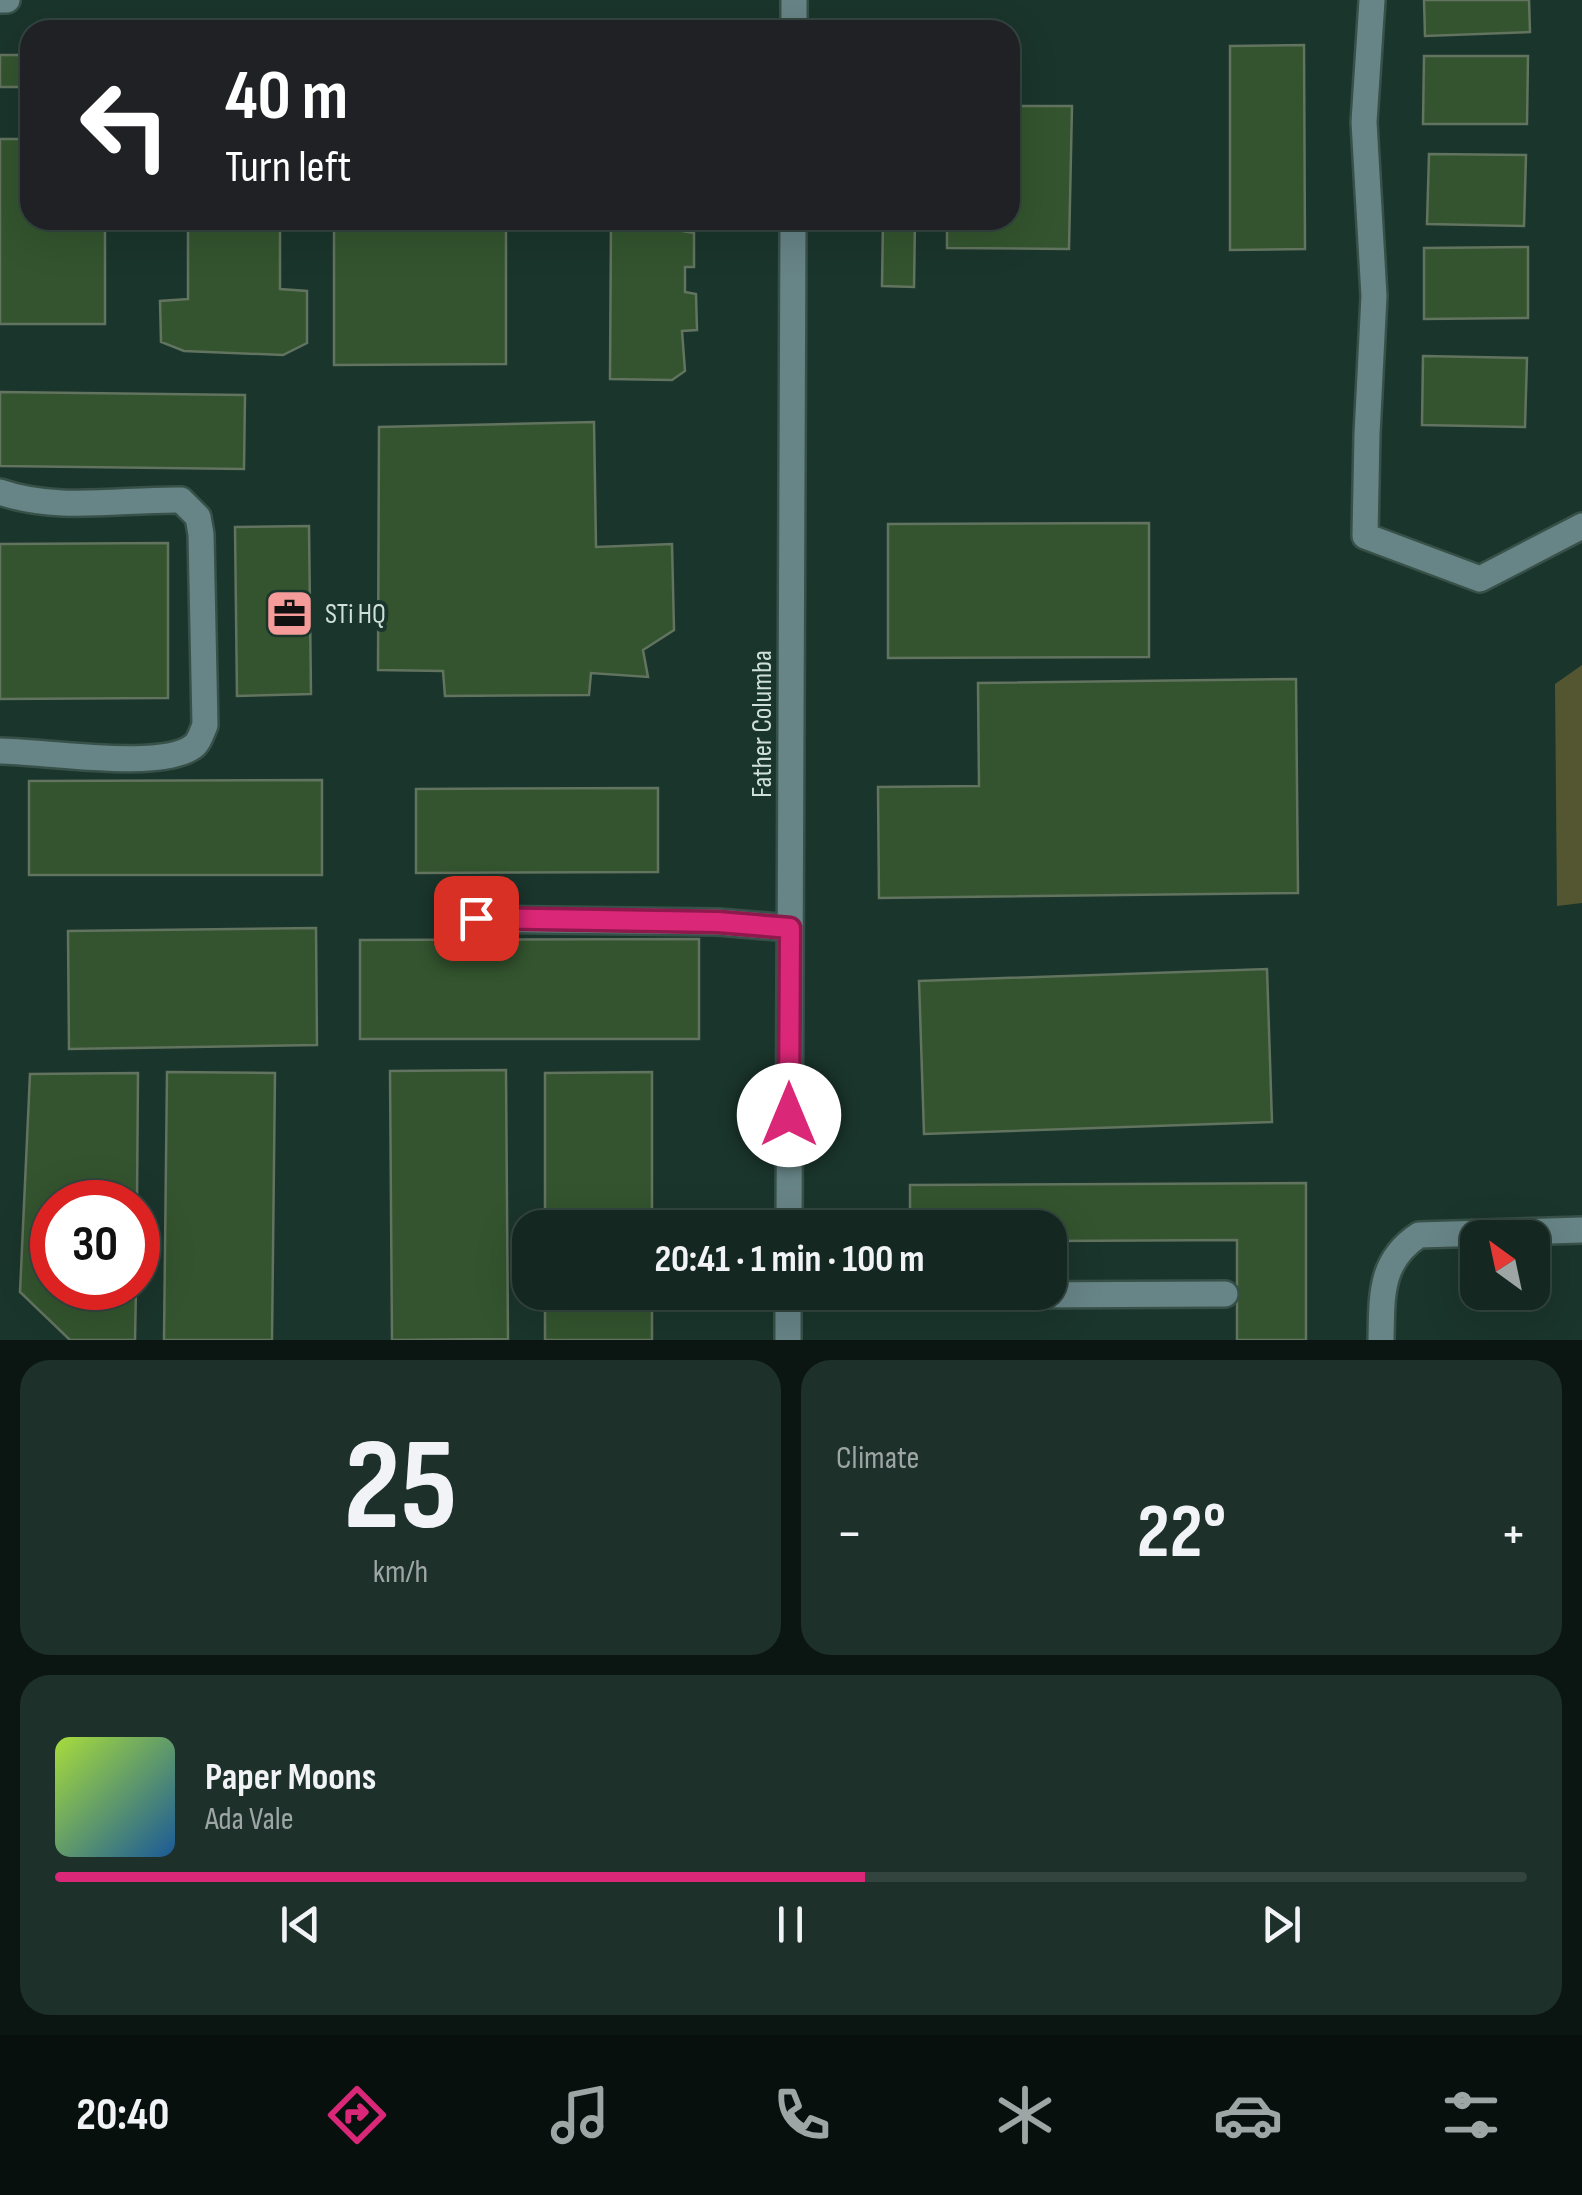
<!DOCTYPE html>
<meta charset="utf-8">
<style>
:root{--surface:#142821;--page:#1d302a;--text:#f1f3f6;--muted:#9da6a5;--line:#33443f;--accent:#db2777}
body{margin:0;font-family:"Sofia Sans Condensed",sans-serif;background:var(--page);color:var(--text);height:100vh;display:flex;flex-direction:column;font-size:38px;white-space:nowrap}
*{box-sizing:border-box;margin:0}
p{font-size:32px;color:var(--muted)}
.icon{flex:none;width:55px;height:55px;fill:none;stroke:currentColor;stroke-width:2;stroke-linecap:round;stroke-linejoin:round}
.map{position:relative;height:1340px;overflow:hidden}
.panel{display:flex;flex-direction:column;gap:20px;padding:20px;background:#0b1612;flex:1}
.panel>*{flex:none}
.top-card{position:absolute;left:20px;top:20px;width:1000px;height:210px;border-radius:30px;box-shadow:0 10px 40px #0002,0 0 0 2px var(--line);background:#202124;color:#fff;overflow:hidden}
.needle{width:65px;rotate:327deg}
.tools{position:absolute;left:1460px;top:1220px;display:grid;gap:20px}
.tools a{display:grid;place-items:center;width:90px;height:90px;border-radius:20px;background:var(--surface);box-shadow:0 10px 40px #0002,0 0 0 2px var(--line);font-size:50px}
.speed{position:absolute;left:30px;top:1180px;display:flex;gap:20px;font-size:50px;font-weight:700;text-align:center}
.speed>*{display:grid;place-content:center;width:130px;height:130px;border-radius:50%;background:var(--surface);box-shadow:0 10px 40px #0002,0 0 0 2px var(--line);line-height:1}
.speed .limit{border:15px solid #d22;background:#fff;color:#111}
.pin{position:absolute;display:grid;place-items:center;width:85px;height:85px;color:#fff;margin:-42px;border-radius:20px;box-shadow:0 5px 15px #0006}
.me{position:absolute;width:110px;margin:-55px;rotate:0deg;stroke-linejoin:round;filter:drop-shadow(0 0 8px #0008)}
.turn{display:flex;align-items:center;gap:35px;height:210px;padding:0 40px;font-size:45px}
.turn .icon{width:130px;height:130px;stroke-width:2.5}
.turn b{display:block;font-size:70px;line-height:85px}
.big{font-size:75px;font-weight:700;line-height:1.1}
.panel .widget{flex:1;display:flex;flex-direction:column;justify-content:center;gap:15px;min-width:0;padding:0 35px;border-radius:30px;background:var(--page)}
.panel .dial{align-items:center;gap:0}
.dial b{font-size:130px;line-height:1}
.song{display:flex;align-items:center;gap:30px}
.cover{width:120px;height:120px;border-radius:15px;background:linear-gradient(135deg,hsl(80 70% 55%),hsl(210 70% 35%))}
.played{height:10px;border-radius:5px;background:linear-gradient(90deg,var(--accent) 55%,var(--line) 55%)}
.keys{display:flex;justify-content:space-around;direction:ltr}
.heat{display:flex;justify-content:space-between;align-items:center;font-size:55px;direction:ltr}
.panel .tiles{flex:1;display:grid;gap:20px;grid-template-columns:1fr 1fr}
.widget:last-child{grid-column:span 2}
.trip{position:absolute;left:512px;top:1210px;width:555px;height:100px;border-radius:30px;background:var(--surface);box-shadow:0 10px 40px #0002,0 0 0 2px var(--line);font-weight:700;line-height:100px;text-align:center}
.menu{display:flex;height:160px;justify-content:space-around;align-items:center;background:#08100d;color:var(--muted)}
.menu .icon{width:70px;height:70px}
.menu .active{color:var(--accent)}
.menu b{font-size:45px;color:var(--text)}
.map>svg:first-child{display:block}
.green{fill:#545631}
.building{fill:#33542e;stroke:#62735f;stroke-width:2.5}
.lines{fill:none;stroke-linecap:round;stroke-linejoin:round}
.minor-casing{stroke:#375048;stroke-width:30}
.minor{stroke:#678486;stroke-width:25}
.route-casing{stroke:#8e194d;stroke-width:25}
.route{stroke:#db2777;stroke-width:18}
.labels{text-anchor:middle;stroke-width:8;stroke-linejoin:round;paint-order:stroke}
.poi-label{font-size:28px;fill:#cfdfd9;stroke:#1a352c;text-anchor:start}
.street-label{font-size:28px;fill:#cfdfd9;stroke:#1a352c}
</style>
<div class="map">
<svg width="1582" height="1340" viewBox="0 0 1582 1340">
<rect width="100%" height="100%" fill="#1a352c"/>
<path class="green" d="M1582 665V903L1557 906 1555 684Z"/>
<path class="building" d="M1424 0H1529L1530 32 1425 36Z
M1304 45 1305 249 1230 250V46Z
M0 55H30V87H0Z
M1424 56H1528L1527 124H1423Z
M1010 106H1072L1069 249 947 248V220H1010Z
M0 139H30V220H105V324H0Z
M1429 154 1526 155 1524 226 1427 224Z
M188 220H280V289L307 291V343L283 355 184 351 161 342 160 301 188 299Z
M334 220H506V364L334 365Z
M611 220H682V231L694 233V267H685V292L696 294 697 330 682 331 685 371 672 380 610 379Z
M883 220H915L914 287 882 286Z
M1528 247V318L1424 319V248Z
M1423 356 1527 358 1525 427 1422 425Z
M0 392 245 395 244 469 0 466Z
M594 422 596 547 672 544 674 630 643 650 648 677 591 673 589 695 445 696 443 671 378 670 379 427Z
M1149 523V657L888 658V524Z
M309 526 311 694 237 696 235 527Z
M168 543V698L0 699V544Z
M1296 679 1298 893 879 898 878 787 979 786 978 683Z
M322 780V875H29V781Z
M658 788V872L416 873V789Z
M316 928 317 1045 69 1049 68 931Z
M699 939V1039H360V940Z
M1267 969 1272 1122 924 1134 919 981Z
M506 1070 508 1339 392 1340 390 1071Z
M167 1072 275 1073 272 1340H164Z
M652 1072V1228H545V1073Z
M138 1073 137 1202H52V1288H136L135 1340H70L20 1292 30 1074Z
M1306 1183V1340H1237V1240L1050 1241V1228H910V1185Z
M545 1292H652V1340H545Z"/>
<g class="lines">
<defs>
<path id="minor" d="M0 0H7
M1372 0 1364 122 1374 296 1367 434 1365 536 1480 579 1582 526
M794 30V0
M0 492C57 512 122 499 181 500L198 517 201 534 205 725C202 732 200 740 195 745 165 772 42 751 0 751
M476 919 718 922 790 928
M789 1228 793 220
M788 1296 1225 1294
M788 1340V1292
M1381 1340C1382 1297 1379 1261 1419 1235L1582 1230"/>
</defs>
<use href="#minor" class="minor-casing"/>
<use href="#minor" class="minor"/>
</g>
<g class="lines">
<defs>
<path id="route" d="M476 918 718 922 790 928 789 1115"/>
</defs>
<use href="#route" class="route-casing"/>
<use href="#route" class="route"/>
</g>
<defs>
<symbol id="office-square" viewBox="-11 -11 22 22"><rect x="-9" y="-9" width="18" height="18" rx="4" fill="#f59b99" stroke="#1a352c"/><path d="M-6-3h4V-5.5h4V-3h4V5H-6ZM-1-4.5V-3h2v-1.5ZM-6 0V1H6V0Z" fill="#111"/></symbol>
</defs>
<g fill-rule="evenodd">
<use href="#office-square" x="262" y="586" width="55" height="55"/>
</g>
<g class="labels">
<g class="poi-label">
<text x="325" y="623">STi HQ</text>
</g>
<g class="street-label">
<text transform="translate(761 724) rotate(-90)" y="10">Father Columba</text>
</g>
</g>
</svg>
<div class="tools">
<a><svg class="needle" viewBox="-14 -14 28 28"><path d="M0-13l5 13h-10z" fill="#e53935"/><path d="M0 13l5-13h-10z" fill="#9da6a5"/></svg></a>
</div>
<div class="speed"><div class="limit">30</div></div>
<div class="pin" style="left:476px;top:918px;background:#d93025"><svg class="icon" aria-label="arrive" viewBox="0 0 24 24"><path d="M6 21V4h12l-3 4 3 4H6"/></svg></div>
<svg class="me" style="left:789px;top:1115px" viewBox="-20 -20 40 40"><circle r="19" fill="#fff"/><path d="M0-13L10 11 0 6-10 11z" fill="#db2777"/></svg>
<div class="trip">20:41 · 1 min · 100 m</div>
<div class="top-card">
<div class="turn"><svg class="icon" aria-label="left" viewBox="0 0 24 24"><path d="M17 20v-9H6M10 6l-5 5 5 5"/></svg><div><b>40 m</b>Turn left</div></div>
</div>
</div>
<section class="panel">
<div class="tiles">
<div class="widget dial"><b>25</b><p>km/h</p></div>
<div class="widget"><p>Climate</p>
<div class="heat"><a>−</a><b class="big">22°</b><a>+</a></div>
</div>
<div class="widget">
<div class="song"><i class="cover"></i><div><b>Paper Moons</b><p>Ada Vale</p></div></div>
<div class="played"></div>
<div class="keys"><svg class="icon" aria-label="previous" viewBox="0 0 24 24"><path d="M18 5L8 12l10 7zM5 5v14"/></svg><svg class="icon" aria-label="pause" viewBox="0 0 24 24"><path d="M8 5v14M16 5v14"/></svg><svg class="icon" aria-label="next" viewBox="0 0 24 24"><path d="M6 5l10 7-10 7zM19 5v14"/></svg></div>
</div>
</div>
</section>
<nav class="menu">
<b>20:40</b>
<svg class="icon active" aria-label="directions" viewBox="0 0 24 24"><path d="M12 3l9 9-9 9-9-9zM9 14v-3h6M13 9l2 2-2 2"/></svg>
<svg class="icon" aria-label="music" viewBox="0 0 24 24"><path d="M9 18V5l10-2v13"/><circle cx="6" cy="18" r="3"/><circle cx="16" cy="16" r="3"/></svg>
<svg class="icon" aria-label="phone" viewBox="0 0 24 24"><path d="M5 4h4l2 5-3 2q2 4 5 5l2-3 5 2v4C11 20 4 13 5 4z"/></svg>
<svg class="icon" aria-label="climate" viewBox="0 0 24 24"><path d="M12 3v18M4 7l16 10M4 17L20 7"/></svg>
<svg class="icon" aria-label="car" viewBox="0 0 24 24"><path d="M5 17H2v-5l4-1 3-4h7l3 4 3 1v5h-3M9 17h6M6 11h13"/><circle cx="7" cy="17" r="2"/><circle cx="17" cy="17" r="2"/></svg>
<svg class="icon" aria-label="filters" viewBox="0 0 24 24"><path d="M4 7h16M4 17h16"/><circle cx="9" cy="7" r="2"/><circle cx="15" cy="17" r="2"/></svg>
</nav>
